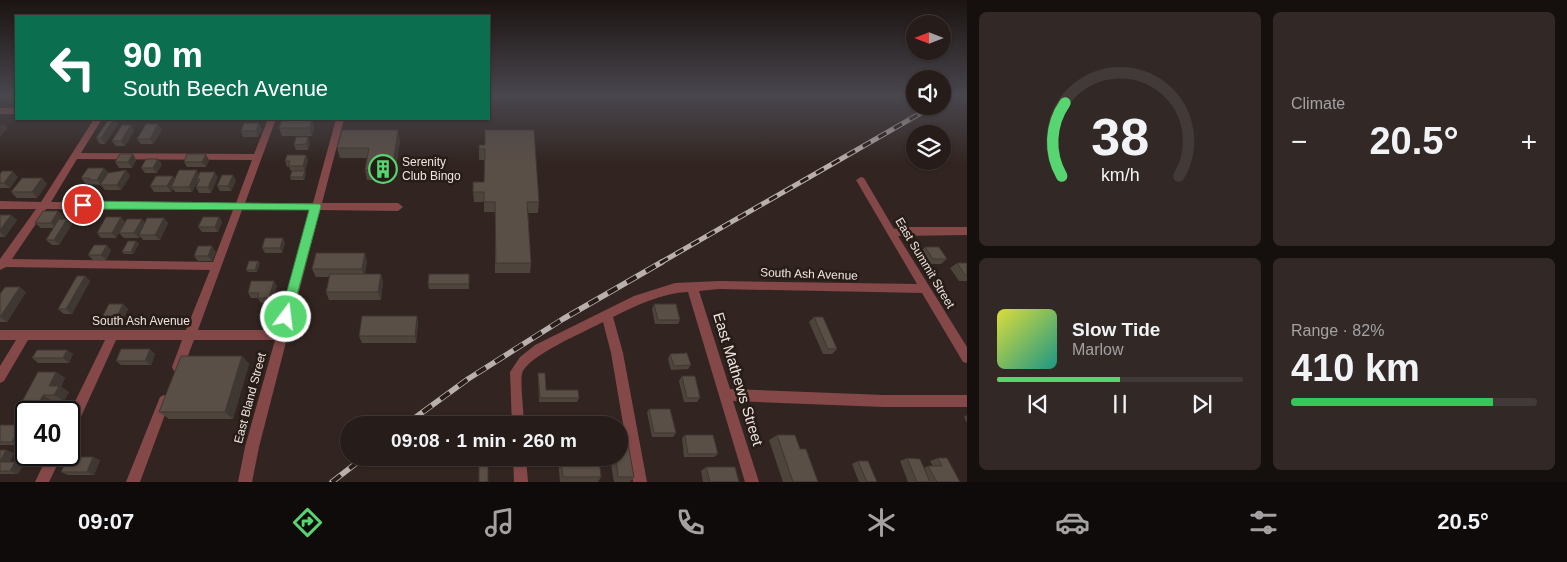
<!DOCTYPE html>
<meta charset="utf-8">
<style>
:root{--surface:#261c19;--page:#322926;--text:#f1f3f6;--muted:#a4a1a2;--line:#423a38;--accent:#57d570}
body{margin:0;font-family:Helvetica,sans-serif;background:var(--page);color:var(--text);height:100vh;display:flex;flex-direction:column;font-size:19px;white-space:nowrap}
*{box-sizing:border-box;margin:0}
p{font-size:16px;color:var(--muted)}
.icon{flex:none;width:28px;height:28px;fill:none;stroke:currentColor;stroke-width:2;stroke-linecap:round;stroke-linejoin:round}
.map{position:relative;flex:1;overflow:hidden}
.sheet{display:flex;flex-direction:column;gap:12px;padding:12px;background:#150f0e;width:600px}
.sheet>*{flex:none}
.hud{position:absolute;left:15px;top:15px;width:475px;height:105px;border-radius:0px;box-shadow:0 1px 4px #0004,0 0 0 1px var(--line);background:#0b6e4f;color:#fff;overflow:hidden}
.needle{width:32px;rotate:270deg}
.controls{position:absolute;left:906px;top:15px;display:grid;gap:10px}
.controls a{display:grid;place-items:center;width:45px;height:45px;border-radius:50%;background:var(--surface);box-shadow:0 1px 4px #0004,0 0 0 1px var(--line);font-size:25px}
.speed{position:absolute;left:15px;top:401px;display:flex;gap:10px;font-size:25px;font-weight:700;text-align:center}
.speed>*{display:grid;place-content:center;width:65px;height:65px;border-radius:50%;background:var(--surface);box-shadow:0 1px 4px #0004,0 0 0 1px var(--line);line-height:1}
.speed .limit{border:2px solid #111;border-radius:8px;background:#fff;color:#111}
.pin{position:absolute;display:grid;place-items:center;width:42px;height:42px;color:#fff;margin:-21px;border:2px solid #fff;border-radius:50%;box-shadow:0 1px 5px #0007}
.me{position:absolute;width:55px;margin:-28px;rotate:15deg;stroke-linejoin:round;filter:drop-shadow(0 0 4px #0008)}
.turn{display:flex;align-items:center;gap:18px;height:105px;padding:0 25px;font-size:22px}
.turn .icon{width:65px;height:65px;stroke-width:2.5}
.turn b{display:block;font-size:35px;line-height:42px}
.big{font-size:38px;font-weight:800;line-height:1.1}
.sheet .card{flex:1;display:flex;flex-direction:column;justify-content:center;gap:8px;min-width:0;padding:0 18px;border-radius:8px;background:var(--page)}
.sheet .dial{align-items:center;gap:0}
.dial svg{height:130px;overflow:visible;fill:none;stroke:var(--line);stroke-width:7;stroke-linecap:round;text-anchor:middle}
.dial text{fill:var(--text);stroke:none}
.song{display:flex;align-items:center;gap:15px}
.cover{width:60px;height:60px;border-radius:8px;background:linear-gradient(135deg,hsl(60 70% 55%),hsl(170 70% 35%))}
.played{height:5px;border-radius:2px;background:linear-gradient(90deg,var(--accent) 50%,var(--line) 50%)}
.keys{display:flex;justify-content:space-around;direction:ltr}
.heat{display:flex;justify-content:space-between;align-items:center;font-size:28px;direction:ltr}
.charge{height:8px;border-radius:4px;background:linear-gradient(90deg,#34c759 82%,var(--line) 0)}
.sheet .tiles{flex:1;display:grid;gap:12px;grid-template-columns:repeat(2,1fr)}
.trip{position:absolute;left:340px;top:416px;width:288px;height:50px;border-radius:25px;background:var(--surface);box-shadow:0 1px 4px #0004,0 0 0 1px var(--line);font-weight:800;line-height:50px;text-align:center}
.menu{display:flex;height:80px;justify-content:space-around;align-items:center;background:#0f0b0a;color:var(--muted)}
.menu .icon{width:35px;height:35px}
.menu .current{color:var(--accent)}
.menu b{font-size:22px;color:var(--text)}
main{display:flex;flex:1;min-height:0}
.map>svg:first-child{display:block}
.lines{fill:none;stroke-linecap:round;stroke-linejoin:round}
.minor{fill:#844848;fill-rule:evenodd}
.rail-far1-casing{stroke:#b9afac;stroke-width:5}
.rail-casing{stroke:#b9afac;stroke-width:5.5}
.rail-far1{stroke:#281c17;stroke-width:3;stroke-dasharray:9;stroke-linecap:butt}
.rail{stroke:#281c17;stroke-width:4;stroke-dasharray:11;stroke-linecap:butt}
.wall{fill:#4d443c}
.shaded-wall{fill:#3f3731}
.building{fill:#5a4f46;stroke:#3f3731}
.route{fill:#57d570;stroke:#398a49}
.labels{text-anchor:middle;stroke-width:5;stroke-linejoin:round;paint-order:stroke}
.poi-label{font-size:12px;fill:#eee5e2;stroke:#281c17;text-anchor:start}
.street-label{font-size:12px;fill:#eee5e2;stroke:#281c17}
.near-street-label{font-size:15px;fill:#eee5e2;stroke:#281c17}
</style>
<main>
<div class="map">
<svg width="967" height="482" viewBox="0 0 967 482">
<rect width="100%" height="100%" fill="#322521"/>
<g class="lines">
<path class="minor" d="M0 108H16V114H0Z
M94 119H102L81 153 254 154 268 119H276L245 203H313L336 119H344L322 203H398L403 207 398 211 320 210 259 447 252 482H238L245 447 275 340H194L182 371 178 373 174 371 172 367 182 340H116L74 432 69 433V414L105 340H28L4 381 0 383V366L16 340H0V330H186L210 270 6 267 0 270V259L36 209H0V201L41 202ZM77 159 252 160 236 203 51 202ZM46 209 233 210 213 262 12 259ZM242 210H311L278 330H198Z
M861 177 864 178 894 229 902 227H967V235L898 236 967 347V363L963 362 922 293 719 289 699 291 730 389 884 395H967V407H884L733 401 759 482H745L688 292C662 293 637 305 613 317L623 353 647 482H633L611 353 603 322C587 331 526 356 522 374 520 383 524 414 524 425H512L510 372 520 357 535 345 634 296 675 283 719 281 917 284 856 180Z
M164 395 168 397 170 401 140 482H126L160 397Z
M48 455H62L49 482H35Z
M513 458H526L528 482H514Z"/>
<defs>
<path id="rail-far1" d="M942 101 951 96
M660 263 933 106"/>
<path id="rail" d="M405 425 468 379 563 319 662 262
M332 482 363 458"/>
</defs>
<use href="#rail-far1" class="rail-far1-casing"/>
<use href="#rail" class="rail-casing"/>
<use href="#rail-far1" class="rail-far1"/>
<use href="#rail" class="rail"/>
</g>
<path class="wall" d="M282 119 312 120 314 128 312 136H282L279 128Z
M118 124 105 144H100L96 138Z
M262 129 258 137H243L241 131Z
M162 130 153 144H141L137 139Z
M134 131 125 146H116L112 141Z
M400 141 394 180H367L365 170 367 158H340L337 148Z
M310 143 308 150H296L294 145Z
M479 145 539 202 538 213H528L531 263 530 273H495V212H484V202H474L473 192 484 182V160H479Z
M133 154 136 160 132 168H119L115 162Z
M306 155 308 161 305 171H291L289 167H287L285 161Z
M209 160 206 167H187L184 162Z
M162 164 157 173H145L141 168Z
M104 168 109 173 126 170 130 176 121 190H105L101 185 86 184 81 178Z
M305 171 306 174 304 180H291L290 177Z
M0 174 18 177 10 188H0Z
M199 174 218 177 211 193H199L196 187 198 182V181L192 192H175L173 189 171 192H154L150 186 173 176 175 179Z
M233 175 236 181 231 191H220L217 186Z
M42 178 47 184 37 198H17L11 192Z
M58 211 64 217 62 219 72 224 59 245H52L46 240 54 228H41L35 223Z
M0 215H11L17 220 5 237H0Z
M121 217 125 222 116 238H101L97 233Z
M219 217 222 222 218 232H202L198 227Z
M164 218 168 223 160 240H143L140 236 139 238H124L119 233 142 219 145 223Z
M136 241 139 244 133 254H124L122 252Z
M285 243 282 253H265L262 248Z
M925 247 947 259 941 264H927L920 252Z
M111 250 106 260H93L88 255Z
M216 252 212 261H198L194 256Z
M258 261 260 263 257 272H248L246 270Z
M367 261 365 274H381L383 282 381 300H329L326 292 330 277H316L312 269Z
M957 263H967V281H959L950 268Z
M469 274V289H429L428 284Z
M85 276 90 281 72 314H64L58 309Z
M277 286 272 303H261L258 298H251L248 293Z
M26 292 7 322H0V294Z
M123 304 128 309 120 326H106L100 321Z
M654 304 680 320 678 324H655L652 309Z
M417 316 418 323 416 343H362L359 336Z
M814 317 837 349 832 354H823L809 322Z
M67 350 73 354 69 363H38L32 358Z
M155 354 151 365H121L116 361Z
M670 354 691 365 688 369 671 370 668 359Z
M242 356 249 364 233 419H169L159 412Z
M56 372 65 378 61 387 69 392 64 401H53L47 412H26V413L18 409Z
M538 373 546 390 579 398 577 402H539L538 377Z
M682 376 700 398 697 402H684L679 381Z
M649 409 676 433 673 437H652L647 412Z
M967 415V423L964 417Z
M0 425H21L26 428V433L20 445H0Z
M685 435 718 454 714 457H684L682 438Z
M777 435 800 449 818 482H783L769 440Z
M0 450H6L14 453 10 462 23 465 18 474H0Z
M93 457 100 460 94 475H68L61 472Z
M558 458H599L601 477 598 482H560Z
M610 458H619L634 477 630 482H614Z
M907 458 924 468 928 466H933L930 461 938 458 960 482H908L900 461Z
M858 461 877 482H859L852 464Z
M706 467 739 482H703L701 471Z"/>
<path class="shaded-wall" d="M114 119 118 124 105 144 101 138Z
M312 120 314 128 312 136 309 128Z
M3 123 8 128 0 137V126Z
M259 123 262 129 258 137 256 131Z
M158 124 162 130 153 144 150 139Z
M131 125 134 131 125 146 121 141Z
M398 130 400 141 394 180 392 170Z
M308 137 310 143 308 150 306 144Z
M133 154 136 160 132 168 128 162Z
M206 154 209 160 206 167 202 162Z
M306 155 308 161 305 171 303 166Z
M158 159 162 164 157 173 153 168Z
M104 168 109 173 101 185 97 180Z
M126 170 130 176 121 190 117 185Z
M197 170 200 176 197 179 198 181 192 192 189 187Z
M13 171 18 177 10 188 4 183Z
M305 171 306 174 304 180 303 177Z
M215 172 218 177 211 193 208 187Z
M233 175 236 181 231 191 228 186Z
M173 176 176 181 171 187 173 189 171 192 167 186Z
M42 178 47 184 37 198 32 192Z
M58 211 64 217 56 228 51 223Z
M11 215 17 220 5 237 0 232V230Z
M121 217 125 222 116 238 112 233Z
M219 217 222 222 218 232 215 227Z
M164 218 168 223 160 240 155 235Z
M67 219 72 224 59 245 54 240Z
M142 219 146 225 139 235 140 236 139 238 134 233Z
M283 238 285 243 282 253 280 248Z
M136 241 139 244 133 254 131 252Z
M107 245 111 250 106 260 101 255Z
M212 246 216 252 212 261 208 256Z
M365 253 367 261 364 277 362 269Z
M258 261 260 263 257 272 255 270Z
M381 274 383 282 381 300 378 292Z
M85 276 90 281 72 314 66 309Z
M274 281 277 286 272 303 269 298Z
M20 287 26 292 7 322 0 317Z
M123 304 128 309 120 326 115 321Z
M417 316 418 323 416 343 415 336Z
M150 349 155 354 151 365 145 361Z
M67 350 73 354 69 363 63 358Z
M242 356 249 364 233 419 225 412Z
M56 372 65 378 61 387 69 392 64 401 54 395 49 386Z
M43 395 53 401 47 412H43L36 409Z
M21 425 26 428V433L20 445 12 442Z
M6 450 14 453 8 465 0 462Z
M93 457 100 460 94 475 87 472Z
M15 462 23 465 18 474 10 471Z"/>
<path class="building" d="M109 119H114L101 138H96Z
M282 119H300V120H312L309 128H279Z
M244 123H259L256 131H241Z
M146 124H158L150 139H137Z
M122 125H131L121 141H112Z
M342 130H398L392 170H365L369 148H337Z
M485 130H534L539 202H527L531 263H496L495 202H484V192H473V182H484L485 149H479V145H485Z
M296 137H308L306 144 294 145Z
M120 154H133L128 162H115Z
M187 154H206L202 162H184Z
M287 155H306L303 166H288L290 161H285Z
M146 159H158L153 168H141Z
M88 168H104L97 180H89L90 178H81Z
M126 170 117 185H100L108 173Z
M179 170H197L189 187H171Z
M2 171H13L4 183H0V174Z
M292 171H305L303 177H290Z
M200 172H215L208 187H196L200 179H197Z
M222 175H233L228 186H217Z
M156 176H173L167 186H150Z
M22 178H42L32 192H11Z
M43 211H58L51 223H35Z
M0 215H11L0 230Z
M106 217H121L112 233H97Z
M203 217H219L215 227H198Z
M147 218H164L155 235H139Z
M59 219H67L54 240H46Z
M127 219H142L134 233H119Z
M265 238H283L280 248H262Z
M128 241H136L131 252H122Z
M94 245H107L101 255H88Z
M198 246H212L208 256H194Z
M925 247H939L947 259H933Z
M316 253H365L362 269H312Z
M249 261H258L255 270H246Z
M957 263H967V276H966Z
M330 274H381L378 292H326Z
M429 274H469V284H428Z
M77 276H85L66 309H58Z
M251 281H274L269 298H258L259 293H248Z
M5 287H20L0 317V294Z
M109 304H123L115 321H100Z
M654 304H676L680 320H658Z
M362 316H417L415 336H359Z
M814 317H823L837 349H828Z
M121 349H150L145 361H116Z
M37 350H67L63 358H32Z
M687 353 691 365 674 366 670 354Z
M181 356H242L225 412H159Z
M38 372H56L49 386H59L54 395H43L36 409H18Z
M538 373H545L546 390H578L579 398H540Z
M682 376H695L700 398H687Z
M649 409H670L676 433H654Z
M0 425H21L12 442H0Z
M619 432H626L634 477H618L616 458H619Z
M685 435H713L718 454H688Z
M777 435H795L800 449H806L818 482H793Z
M0 450H6L0 461Z
M68 457H93L87 472H61Z
M479 458H488V482H479Z
M561 458H599L601 477H563Z
M907 458 920 459 930 482H917Z
M938 458H947L960 482H937L928 466H942Z
M858 461H868L877 482H867Z
M0 462H15L10 471H0Z
M706 467H735L739 482H710Z"/>
<linearGradient id="sky" x2="0" y2="1"><stop stop-color="#1c1412"/><stop offset="0.59" stop-color="#49464e"/><stop offset="1" stop-color="#49464e" stop-opacity="0"/></linearGradient>
<rect width="967" height="163" fill="url(#sky)"/>
<path class="route" d="M83 201 320 204 321 206 290 321 286 322 282 321 280 317 309 210 83 209 78 205Z"/>
<defs>
<symbol id="building-ring" viewBox="-11 -11 22 22"><circle r="9.5" fill="#281c17" stroke="#57d570" stroke-width="1.5"/><path d="M-4-6H4V6H1V3H-1V6H-4ZM-2.5-4.3h1.7v1.8h-1.7ZM.8-4.3h1.7v1.8H.8ZM-2.5-1h1.7V.8h-1.7ZM.8-1h1.7V.8H.8Z" fill="#57d570"/></symbol>
</defs>
<g fill-rule="evenodd">
<use href="#building-ring" x="367" y="153" width="32" height="32"/>
</g>
<g class="labels">
<g class="poi-label">
<text x="402" y="166">Serenity<tspan x="402" dy="14">Club Bingo</tspan></text>
</g>
<g class="street-label">
<text transform="translate(925 263) rotate(59)" y="4">East Summit Street</text>
<text transform="translate(809 274) rotate(2)" y="4">South Ash Avenue</text>
<text x="141" y="325">South Ash Avenue</text>
<text transform="translate(250 398) rotate(-75)" y="4">East Bland Street</text>
</g>
<g class="near-street-label">
<text transform="translate(738 379) rotate(73)" y="5">East Mathews Street</text>
</g>
</g>
</svg>
<div class="controls">
<a><svg class="needle" viewBox="-14 -14 28 28"><path d="M0-13l5 13h-10z" fill="#e53935"/><path d="M0 13l5-13h-10z" fill="#a4a1a2"/></svg></a>
<a><svg class="icon" aria-label="sound" viewBox="0 0 24 24"><path d="M4 9h4l5-4v14l-5-4H4zM17 9q2 3 0 6"/></svg></a>
<a><svg class="icon" aria-label="layers" viewBox="0 0 24 24"><path d="M12 4l9 5-9 5-9-5zM3 14l9 5 9-5"/></svg></a>
</div>
<div class="speed"><div class="limit">40</div></div>
<div class="pin" style="left:83px;top:205px;background:#d93025"><svg class="icon" aria-label="arrive" viewBox="0 0 24 24"><path d="M6 21V4h12l-3 4 3 4H6"/></svg></div>
<svg class="me" style="left:286px;top:317px" viewBox="-20 -20 40 40"><circle r="17" fill="#57d570" stroke="#fff" stroke-width="3"/><path d="M0-11L8 9 0 5-8 9z" fill="#fff"/></svg>
<div class="trip">09:08 · 1 min · 260 m</div>
<div class="hud">
<div class="turn"><svg class="icon" aria-label="left" viewBox="0 0 24 24"><path d="M17 20v-9H6M10 6l-5 5 5 5"/></svg><div><b>90 m</b>South Beech Avenue</div></div>
</div>
</div>
<section class="sheet">
<div class="tiles">
<div class="card dial"><svg viewBox="0 0 100 80">
<path d="M14 69A42 42 0 1 1 86 69"/>
<path d="M14 69A42 42 0 0 1 16 24" stroke="#57d570"/>
<text x="50" y="56" font-size="32" font-weight="700">38</text>
<text x="50" y="72" font-size="11">km/h</text>
</svg></div>
<div class="card"><p>Climate</p>
<div class="heat"><a>−</a><b class="big">20.5°</b><a>+</a></div>
</div>
<div class="card">
<div class="song"><i class="cover"></i><div><b>Slow Tide</b><p>Marlow</p></div></div>
<div class="played"></div>
<div class="keys"><svg class="icon" aria-label="previous" viewBox="0 0 24 24"><path d="M18 5L8 12l10 7zM5 5v14"/></svg><svg class="icon" aria-label="pause" viewBox="0 0 24 24"><path d="M8 5v14M16 5v14"/></svg><svg class="icon" aria-label="next" viewBox="0 0 24 24"><path d="M6 5l10 7-10 7zM19 5v14"/></svg></div>
</div>
<div class="card"><p>Range · 82%</p><b class="big">410 km</b><div class="charge"></div></div>
</div>
</section>
</main>
<nav class="menu">
<b>09:07</b>
<svg class="icon current" aria-label="directions" viewBox="0 0 24 24"><path d="M12 3l9 9-9 9-9-9zM9 14v-3h6M13 9l2 2-2 2"/></svg>
<svg class="icon" aria-label="music" viewBox="0 0 24 24"><path d="M9 18V5l10-2v13"/><circle cx="6" cy="18" r="3"/><circle cx="16" cy="16" r="3"/></svg>
<svg class="icon" aria-label="phone" viewBox="0 0 24 24"><path d="M5 4h4l2 5-3 2q2 4 5 5l2-3 5 2v4C11 20 4 13 5 4z"/></svg>
<svg class="icon" aria-label="climate" viewBox="0 0 24 24"><path d="M12 3v18M4 7l16 10M4 17L20 7"/></svg>
<svg class="icon" aria-label="car" viewBox="0 0 24 24"><path d="M5 17H2v-5l4-1 3-4h7l3 4 3 1v5h-3M9 17h6M6 11h13"/><circle cx="7" cy="17" r="2"/><circle cx="17" cy="17" r="2"/></svg>
<svg class="icon" aria-label="filters" viewBox="0 0 24 24"><path d="M4 7h16M4 17h16"/><circle cx="9" cy="7" r="2"/><circle cx="15" cy="17" r="2"/></svg>
<b>20.5°</b>
</nav>
